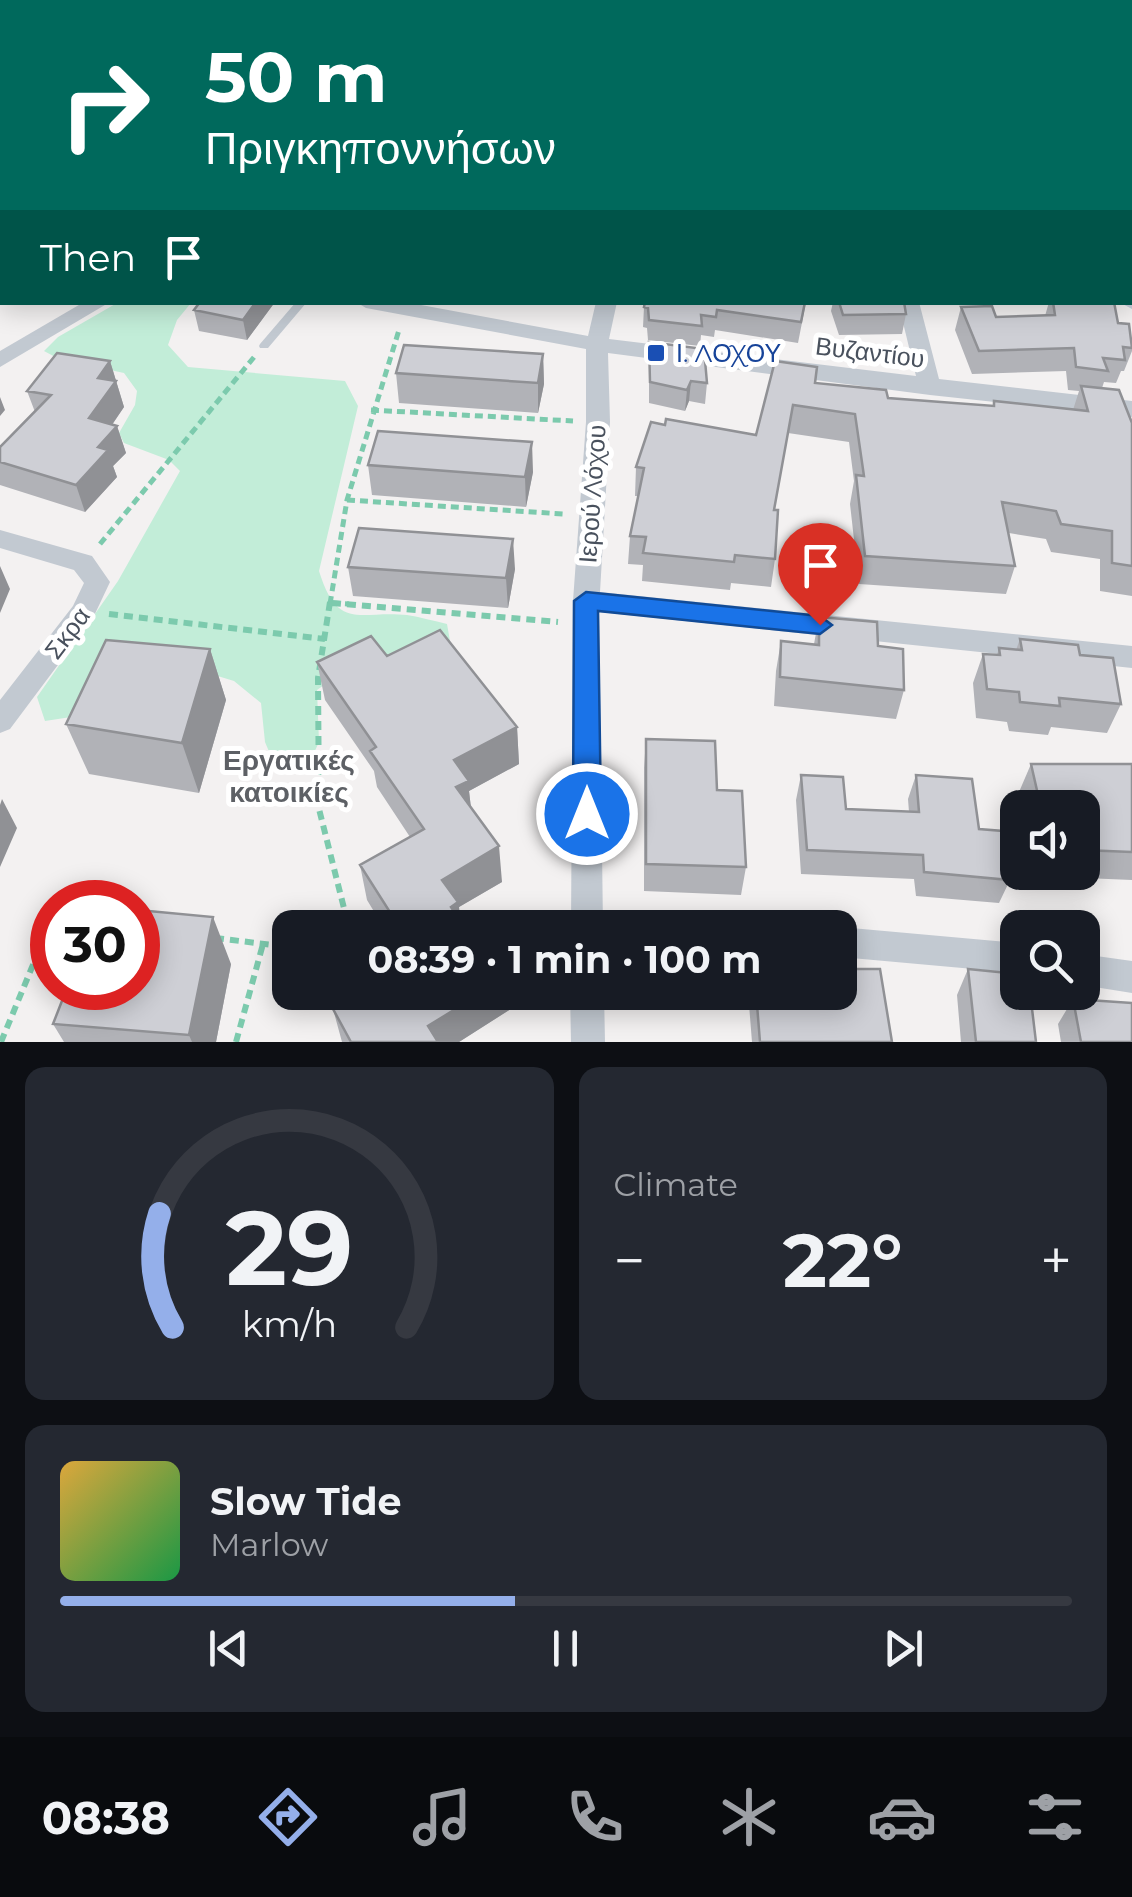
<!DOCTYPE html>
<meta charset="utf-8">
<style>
:root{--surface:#171b24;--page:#242831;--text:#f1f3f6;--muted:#9ea1a6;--line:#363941;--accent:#94afea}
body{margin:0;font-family:Montserrat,sans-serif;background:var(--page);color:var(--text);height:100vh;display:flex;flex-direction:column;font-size:38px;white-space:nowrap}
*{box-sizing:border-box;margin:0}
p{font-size:32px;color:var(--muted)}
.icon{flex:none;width:55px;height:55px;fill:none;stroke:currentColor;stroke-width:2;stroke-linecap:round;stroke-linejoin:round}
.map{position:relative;height:1042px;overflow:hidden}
.panel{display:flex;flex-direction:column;gap:25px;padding:25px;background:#0d0f14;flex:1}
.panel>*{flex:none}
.top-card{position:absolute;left:0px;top:0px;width:1132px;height:305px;box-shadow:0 5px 25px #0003;background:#00695c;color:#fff;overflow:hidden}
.buttons{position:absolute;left:1000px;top:790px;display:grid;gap:20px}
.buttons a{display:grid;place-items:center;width:100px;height:100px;border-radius:20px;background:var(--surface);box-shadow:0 5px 25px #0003;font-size:50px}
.speed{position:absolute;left:30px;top:880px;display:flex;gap:20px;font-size:50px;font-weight:700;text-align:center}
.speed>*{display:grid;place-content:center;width:130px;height:130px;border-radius:50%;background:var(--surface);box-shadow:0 5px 25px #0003;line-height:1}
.speed .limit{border:15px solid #d22;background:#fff;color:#111}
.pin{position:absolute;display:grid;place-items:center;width:85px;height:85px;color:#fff;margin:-102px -42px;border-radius:50% 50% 50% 0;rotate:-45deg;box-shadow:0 0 10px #0007}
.pin .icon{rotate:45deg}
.me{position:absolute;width:110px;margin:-55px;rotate:0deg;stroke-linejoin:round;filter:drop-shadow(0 0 8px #0008)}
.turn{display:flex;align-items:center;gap:35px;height:210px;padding:0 40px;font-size:45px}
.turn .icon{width:130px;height:130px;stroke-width:2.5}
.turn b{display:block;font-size:70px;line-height:85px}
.then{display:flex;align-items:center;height:95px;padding:0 40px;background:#0003;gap:20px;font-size:38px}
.big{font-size:75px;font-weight:700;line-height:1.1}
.panel .card{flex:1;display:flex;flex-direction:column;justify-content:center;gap:15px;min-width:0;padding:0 35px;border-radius:20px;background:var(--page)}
.panel .dial{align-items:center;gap:0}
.dial svg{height:260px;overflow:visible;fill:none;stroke:var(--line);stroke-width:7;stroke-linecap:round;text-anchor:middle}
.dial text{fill:var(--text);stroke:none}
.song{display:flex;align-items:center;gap:30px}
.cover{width:120px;height:120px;border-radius:15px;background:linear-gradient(135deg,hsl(40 70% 55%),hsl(140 70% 35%))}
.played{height:10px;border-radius:5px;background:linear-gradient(90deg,var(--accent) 45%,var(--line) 45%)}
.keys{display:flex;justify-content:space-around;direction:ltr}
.heat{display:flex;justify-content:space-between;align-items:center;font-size:55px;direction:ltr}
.panel .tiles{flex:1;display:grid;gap:25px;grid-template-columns:1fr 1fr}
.card:last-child{grid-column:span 2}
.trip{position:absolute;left:272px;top:910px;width:585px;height:100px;border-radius:20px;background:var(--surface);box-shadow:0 5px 25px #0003;font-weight:700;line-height:100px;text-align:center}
.tabs{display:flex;height:160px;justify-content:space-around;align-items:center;background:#090b0e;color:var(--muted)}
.tabs .icon{width:70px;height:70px}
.tabs .current{color:var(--accent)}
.tabs b{font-size:45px;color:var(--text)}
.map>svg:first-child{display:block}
.green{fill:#c2edd8}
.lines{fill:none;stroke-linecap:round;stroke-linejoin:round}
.path-far1{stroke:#7ccaad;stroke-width:5;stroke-dasharray:8 5;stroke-linecap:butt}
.path{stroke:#7ccaad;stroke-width:6;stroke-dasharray:9 6;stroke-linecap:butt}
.lane{fill:#c2c9d1;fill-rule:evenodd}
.street{fill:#c2c9d1;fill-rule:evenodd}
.secondary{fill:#c5cbd8;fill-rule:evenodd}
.wall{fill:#b1b2b7}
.shaded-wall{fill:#909195}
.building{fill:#cecfd5;stroke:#909195;stroke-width:2.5}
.route{fill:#1a73e8;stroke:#114b97;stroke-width:2.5}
.transit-dot{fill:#1a4fb4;stroke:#fff;stroke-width:4}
.labels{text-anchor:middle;stroke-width:10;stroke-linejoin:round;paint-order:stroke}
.street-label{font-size:25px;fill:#49515d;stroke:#fff}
.transit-label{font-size:25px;fill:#164399;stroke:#fff;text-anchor:start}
.neighbourhood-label{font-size:28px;font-weight:bold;fill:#5d6065;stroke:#fff}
</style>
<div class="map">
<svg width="1132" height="1042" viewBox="0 0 1132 1042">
<rect width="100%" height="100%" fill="#f3f1f1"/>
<path class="green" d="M117 303H191L177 320 168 345 188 367 345 381 358 406 319 571C338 632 359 610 407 615 420 617 434 621 447 624L450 641 345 670 317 690 319 742 308 766 278 773 265 742 261 703 234 681 198 670 84 715 45 721 37 697 118 581 180 471 169 460 124 443 119 433 135 405 137 391 124 373 59 359 44 351 58 337Z"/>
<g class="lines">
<path class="path-far1" d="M371 410 573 421
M347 500 563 514
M100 544 255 356
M332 603 349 604
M330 604 347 500 399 330"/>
<path class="path" d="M330 602 318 678 319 809 349 928
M332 603 558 622
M109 614 325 639
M215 938 290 947
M1 1042 52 919
M236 1042 263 944"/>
<path class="lane" d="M67 0H75L74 2H66Z
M296 302H307L268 348H260L259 346 260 344Z"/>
<path class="street" d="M1130 270H1132V282H1130Z
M84 302H110L0 367V351Z
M356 302H405L588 336 596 302H617L609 339 916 376 898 302H919L939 379 1132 401V417L930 395 608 353 610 422 600 592 1132 646V668L599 612 603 928H571L573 601 586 422V349L366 308Z
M0 530 92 556 110 582 93 618 10 729 0 733V700L73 606 84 583 74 570 0 548Z
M840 927 1018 943V973L840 957Z
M1082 954 1132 961V993L1082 985Z
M570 992H604L605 1042H571Z"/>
<path class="secondary" d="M880 0H930L931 2H882Z
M1000 0H1022V2H1000Z
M1130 287 1132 288V309L1119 302H1130Z"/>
</g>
<path class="wall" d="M172 0H236L234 2H173Z
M1130 95H1132V193L1130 189Z
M200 302H275L247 340 199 331 194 310Z
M806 302 798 343 715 330 714 337 701 335 700 346 648 340 647 328 643 327 644 307Z
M833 302H904L906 314 902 334 839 335 831 311Z
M1049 302H1114L1118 323 1132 343V351L1124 371H1121L1116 383 1104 382 1102 388 1132 423V596L1100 591V559L1051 552 1046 539 1009 533 1015 566 1006 594 859 584 850 504 854 481 849 442 788 433 774 510 775 559 771 587 731 583 730 590 642 581 643 565 628 564 630 536 638 496H635L636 467 665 425 756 435 815 383 888 398 993 406 994 401 1073 410 1079 391 1068 390 1066 371 972 374 955 330 961 307 996 317 1045 316Z
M649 342 707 383 705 404 689 401 685 411 649 403Z
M543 354 544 384 538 413 399 403 396 373Z
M110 361 124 407 112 425 117 426 126 453 113 466 117 477 85 512 0 485V447L35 412 27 391Z
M368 465 533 472 526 507 372 495Z
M348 567 515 569 508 608 353 596Z
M819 617 878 646 904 690 896 719 774 706 776 671 781 641 814 644Z
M1020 639 1080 655 1121 704 1107 733 1051 727 1048 735 1009 731 1007 722 976 718 973 683 983 654 997 655 999 648 1016 650Z
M210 649 226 700 199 793 89 774 66 724Z
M387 656 517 727 519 764 469 791 471 808 502 882 459 907 460 921 465 928H384L367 900 360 865 410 837 377 787 374 771 325 700 317 662Z
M646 739 717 790 746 867 741 895 644 891V768Z
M1031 764H1132V880L1037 876 1036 872H1082V808H1022L1019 792Z
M801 775 846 809 909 812 908 799 916 775 979 829 1010 880 999 903 916 896 914 879 801 874 796 800Z
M231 964 216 1042H64L53 1024Z
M968 969 1036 1042H961L957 995Z
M748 992H840L892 1042H752Z
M528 998 459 1042H342L333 1009Z
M1073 999 1132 1042H1061L1058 1024Z"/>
<path class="shaded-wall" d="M208 0H236L234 2H208Z
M426 0H445L443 2H423Z
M2 267V295L0 297V269Z
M256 302H275L247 340 243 320Z
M543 354 544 384 538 413V383Z
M110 361 124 407 98 445 89 418 98 378Z
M691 381 689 401 685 411 687 390Z
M0 397 5 410 0 416Z
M117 426 126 453 113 466 117 477 85 512 76 485 98 447Z
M532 442 533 472 526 507 525 477Z
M513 539 515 569 508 608 506 578Z
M0 566 10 589 0 613Z
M210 649 226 700 199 793 182 743Z
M517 727 519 764 469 791 472 817 460 824 454 760Z
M2 799 17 828 0 867V805Z
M499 846 502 882 459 907 461 928 447 914 442 880Z
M213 917 231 964 216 1042H192L189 1035Z
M483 992H528V998L459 1042H431L428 1026Z"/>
<path class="building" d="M389 0H426L423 2H386Z
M597 0H662L661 2H596Z
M745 0H868L867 2H744Z
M923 0H962L963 2H924Z
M1130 95H1132V157L1130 153Z
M0 163H2V267L0 269Z
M200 302H256L243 320 194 310Z
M645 302H805L801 322 717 310 716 317 701 315 702 326 649 320 648 308 644 307Z
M839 302H904L906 314 843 315Z
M1053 302H1114L1118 323 1129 324 1132 348 1123 347 1125 360 1103 358 1108 371 1076 367 1074 348 979 351 961 307 992 306 996 317 1055 315Z
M649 342 704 349 707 383 691 381 687 390 650 382Z
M404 345 543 354 538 383 396 373Z
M57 353 110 361 98 378 116 381 89 418 117 426 98 447 108 450 76 485 0 462V447L51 395 27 391Z
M775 361 817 367 815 383 886 390 888 398 994 406V401L1088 411 1081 386 1119 390 1132 423V566L1112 563V531L1061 524 1056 511 1002 502 1015 566 865 556 856 475 864 476 855 414 793 405 774 510H778L775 559 735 555 734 562 643 553 646 537 630 536 644 468 636 467 651 422 665 425 666 419 756 435Z
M378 431 532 442 525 477 368 465Z
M359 528 513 539 506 578 348 567Z
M819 617 877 622 878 646 903 649 904 690 780 677 781 641 819 645Z
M440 630 517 727 454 760 469 781 456 787 499 846 442 880 458 902 451 907 465 928H400L360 865 424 829 370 751 376 747 317 662 371 636 387 656Z
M1020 639 1078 645 1080 655 1113 658 1121 704 1059 698 1060 706 1020 702 1019 692 987 689 983 654 1000 655 999 648 1022 650Z
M106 640 210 649 182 743 66 724Z
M646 739 715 741 717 790 742 791 746 867 646 864Z
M1031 764H1132V852L1082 850V808H1041Z
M801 775 843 777 846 809 919 812 916 775 972 779 979 829 1003 831 1010 880 924 872 923 855 807 850Z
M138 910 213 917 189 1035 53 1024 67 988H138Z
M840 969H880L892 1042H760L756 992H840Z
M968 969 1018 974V992H1030L1036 1042H976Z
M360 992H483L428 1026 438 1042H351L333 1009Z
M1073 999 1132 1003V1042H1081Z"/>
<path class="route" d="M586 592 820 616 832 625 820 634 598 611 601 814 597 822H577L573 814 574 601Z"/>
<rect class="transit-dot" x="646" y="343" width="20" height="20" rx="5"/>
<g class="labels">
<g class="street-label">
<text transform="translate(870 352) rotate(7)" y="9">Βυζαντίου</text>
<text transform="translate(592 494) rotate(-86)" y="9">Ιερού Λόχου</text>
<text transform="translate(67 633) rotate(-53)" y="9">Σκρα</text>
</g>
<g class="transit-label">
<text x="676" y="362">Ι. ΛΟΧΟΥ</text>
</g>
<g class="neighbourhood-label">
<text x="289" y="770">Εργατικές<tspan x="289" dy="32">κατοικίες</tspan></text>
</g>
</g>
</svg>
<div class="buttons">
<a><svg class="icon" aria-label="sound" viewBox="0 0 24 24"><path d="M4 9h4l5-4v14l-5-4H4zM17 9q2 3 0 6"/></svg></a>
<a><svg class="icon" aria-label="search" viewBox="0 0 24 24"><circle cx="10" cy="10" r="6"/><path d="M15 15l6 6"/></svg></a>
</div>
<div class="speed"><div class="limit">30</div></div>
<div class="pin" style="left:820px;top:625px;background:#d93025"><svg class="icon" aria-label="arrive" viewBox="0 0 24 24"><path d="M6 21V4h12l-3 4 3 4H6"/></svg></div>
<svg class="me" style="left:587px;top:814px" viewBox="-20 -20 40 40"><circle r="17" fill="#1a73e8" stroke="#fff" stroke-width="3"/><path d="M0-11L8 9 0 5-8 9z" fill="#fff"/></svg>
<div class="trip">08:39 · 1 min · 100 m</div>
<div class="top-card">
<div class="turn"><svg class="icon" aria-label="right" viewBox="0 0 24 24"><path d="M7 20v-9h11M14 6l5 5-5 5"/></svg><div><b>50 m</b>Πριγκηποννήσων</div></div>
<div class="then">Then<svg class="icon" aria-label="arrive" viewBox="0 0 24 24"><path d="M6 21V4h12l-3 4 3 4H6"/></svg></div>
</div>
</div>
<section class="panel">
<div class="tiles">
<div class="card dial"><svg viewBox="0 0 100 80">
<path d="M14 69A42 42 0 1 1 86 69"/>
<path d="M14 69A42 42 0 0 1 10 34" stroke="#94afea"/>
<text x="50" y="56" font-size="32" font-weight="700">29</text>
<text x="50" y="72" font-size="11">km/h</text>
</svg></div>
<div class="card"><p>Climate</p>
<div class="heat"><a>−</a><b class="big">22°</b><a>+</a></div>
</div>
<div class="card">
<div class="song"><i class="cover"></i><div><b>Slow Tide</b><p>Marlow</p></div></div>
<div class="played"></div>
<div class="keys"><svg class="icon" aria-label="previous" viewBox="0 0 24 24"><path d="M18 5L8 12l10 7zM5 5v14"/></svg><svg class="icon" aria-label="pause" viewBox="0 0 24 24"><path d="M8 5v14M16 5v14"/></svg><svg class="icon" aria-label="next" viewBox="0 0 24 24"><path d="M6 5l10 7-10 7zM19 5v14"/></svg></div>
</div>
</div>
</section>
<nav class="tabs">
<b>08:38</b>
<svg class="icon current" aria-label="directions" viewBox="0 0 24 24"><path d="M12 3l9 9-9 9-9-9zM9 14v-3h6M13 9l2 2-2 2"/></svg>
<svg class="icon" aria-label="music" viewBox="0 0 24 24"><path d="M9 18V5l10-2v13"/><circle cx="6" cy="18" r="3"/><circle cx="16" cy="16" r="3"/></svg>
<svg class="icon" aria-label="phone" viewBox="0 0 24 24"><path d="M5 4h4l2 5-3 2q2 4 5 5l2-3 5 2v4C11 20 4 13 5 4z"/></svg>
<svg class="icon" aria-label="climate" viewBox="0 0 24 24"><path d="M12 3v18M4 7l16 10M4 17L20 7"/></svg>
<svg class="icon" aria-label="car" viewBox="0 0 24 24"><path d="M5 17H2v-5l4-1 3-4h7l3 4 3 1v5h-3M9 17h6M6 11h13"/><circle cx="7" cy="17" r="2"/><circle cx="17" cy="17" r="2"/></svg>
<svg class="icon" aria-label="filters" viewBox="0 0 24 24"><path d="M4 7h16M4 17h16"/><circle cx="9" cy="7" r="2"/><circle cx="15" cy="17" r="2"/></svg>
</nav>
